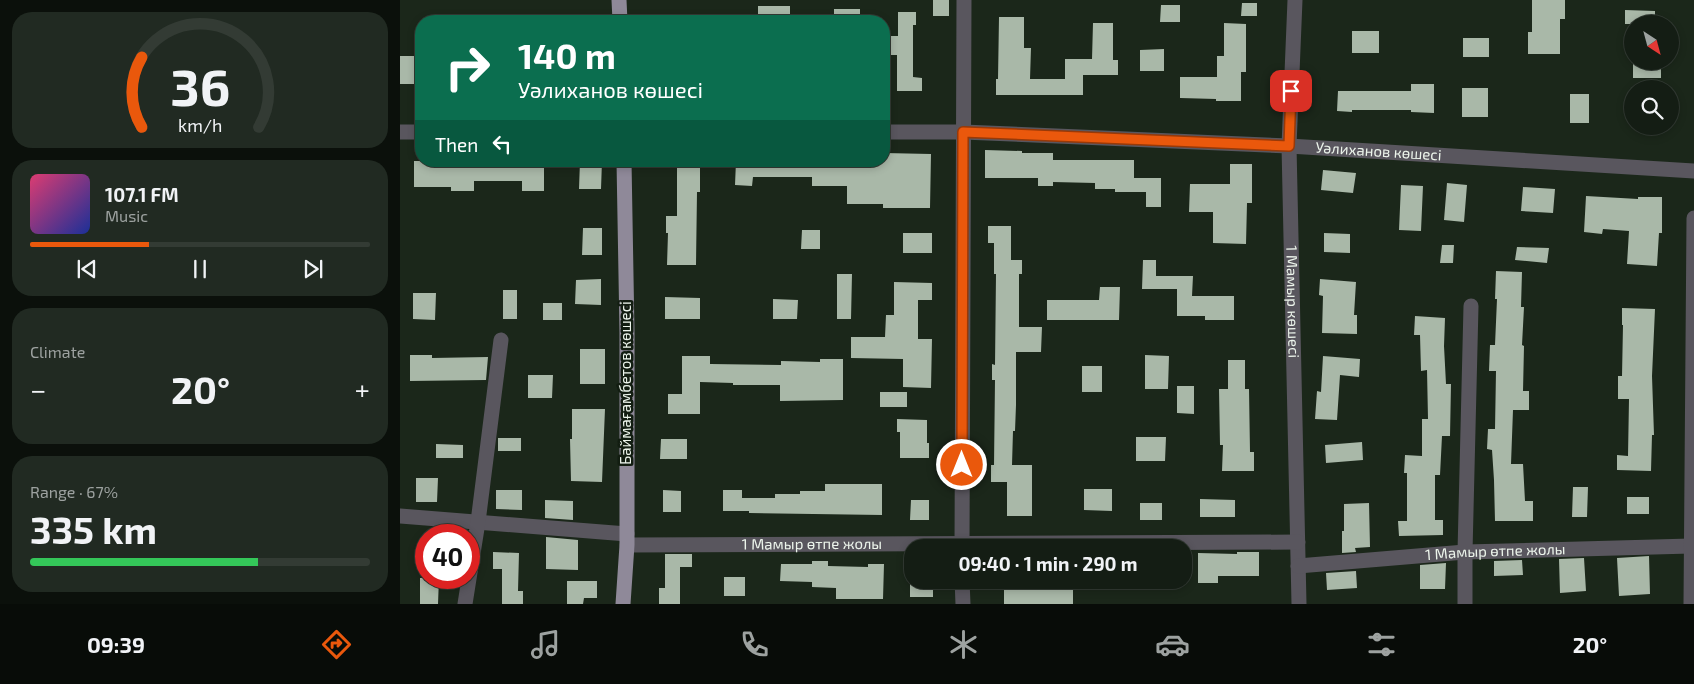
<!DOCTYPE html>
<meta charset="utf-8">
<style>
:root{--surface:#141d14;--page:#212a22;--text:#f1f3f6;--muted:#9da2a0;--line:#333b34;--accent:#ea580c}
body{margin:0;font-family:"Exo 2",sans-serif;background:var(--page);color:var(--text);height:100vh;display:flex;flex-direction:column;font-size:19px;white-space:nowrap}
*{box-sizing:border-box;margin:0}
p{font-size:16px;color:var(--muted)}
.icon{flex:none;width:28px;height:28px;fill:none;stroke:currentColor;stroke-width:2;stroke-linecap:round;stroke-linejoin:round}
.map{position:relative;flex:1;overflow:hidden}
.side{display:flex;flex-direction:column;gap:12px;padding:12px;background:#0b100b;width:400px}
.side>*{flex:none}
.guide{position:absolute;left:15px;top:15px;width:475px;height:152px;border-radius:20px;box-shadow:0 2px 8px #0003,0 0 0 1px var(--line);background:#0b6e4f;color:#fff;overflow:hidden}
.needle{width:32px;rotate:144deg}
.buttons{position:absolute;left:1224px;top:15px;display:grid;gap:10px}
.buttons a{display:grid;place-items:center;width:55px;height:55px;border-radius:50%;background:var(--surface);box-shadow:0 2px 8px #0003,0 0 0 1px var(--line);font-size:25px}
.speed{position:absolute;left:15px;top:524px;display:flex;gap:10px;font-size:25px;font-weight:700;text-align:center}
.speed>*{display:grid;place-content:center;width:65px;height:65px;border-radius:50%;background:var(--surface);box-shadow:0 2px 8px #0003,0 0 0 1px var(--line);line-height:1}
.speed .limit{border:8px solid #d22;background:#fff;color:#111}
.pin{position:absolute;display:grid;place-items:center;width:42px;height:42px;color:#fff;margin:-21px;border-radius:10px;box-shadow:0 2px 8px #0006}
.me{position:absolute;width:55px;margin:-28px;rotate:0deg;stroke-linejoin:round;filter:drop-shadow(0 0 4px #0008)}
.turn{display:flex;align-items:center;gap:18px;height:105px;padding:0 20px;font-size:22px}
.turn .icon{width:65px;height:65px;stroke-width:2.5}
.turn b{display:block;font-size:35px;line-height:42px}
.then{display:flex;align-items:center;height:48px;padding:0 20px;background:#0003;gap:10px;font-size:19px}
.big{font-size:38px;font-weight:700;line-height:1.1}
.side .widget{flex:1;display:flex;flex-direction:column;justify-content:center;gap:8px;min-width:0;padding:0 18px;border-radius:20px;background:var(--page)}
.side .dial{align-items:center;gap:0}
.dial svg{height:130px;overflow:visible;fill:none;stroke:var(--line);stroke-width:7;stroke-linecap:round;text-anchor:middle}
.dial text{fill:var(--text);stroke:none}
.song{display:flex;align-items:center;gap:15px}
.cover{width:60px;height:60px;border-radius:8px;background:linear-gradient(135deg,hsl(340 70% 55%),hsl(230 70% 35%))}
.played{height:5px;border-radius:2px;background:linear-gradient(90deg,var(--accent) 35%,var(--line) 35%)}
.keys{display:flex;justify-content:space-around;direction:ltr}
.heat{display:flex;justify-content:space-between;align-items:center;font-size:28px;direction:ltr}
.charge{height:8px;border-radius:4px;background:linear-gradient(90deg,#34c759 67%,var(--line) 0)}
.trip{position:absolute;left:504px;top:539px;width:288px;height:50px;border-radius:20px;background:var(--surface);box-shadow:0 2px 8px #0003,0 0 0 1px var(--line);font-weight:700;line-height:50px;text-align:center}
.tab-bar{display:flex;height:80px;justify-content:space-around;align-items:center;background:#080c08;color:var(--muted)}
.tab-bar .icon{width:35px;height:35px}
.tab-bar .active{color:var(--accent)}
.tab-bar b{font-size:22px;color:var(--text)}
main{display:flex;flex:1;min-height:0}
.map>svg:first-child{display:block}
.building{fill:#a9b8a8}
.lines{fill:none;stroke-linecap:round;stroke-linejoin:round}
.minor{stroke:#59565e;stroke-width:15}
.major{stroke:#8f8999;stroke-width:15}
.route-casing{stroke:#983908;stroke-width:12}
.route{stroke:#ea580c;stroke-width:9}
.labels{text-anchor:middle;stroke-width:5;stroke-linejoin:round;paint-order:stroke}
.street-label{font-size:15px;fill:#ecf4eb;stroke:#121d11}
</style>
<main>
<section class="side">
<div class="widget dial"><svg viewBox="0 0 100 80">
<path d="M14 69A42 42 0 1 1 86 69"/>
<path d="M14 69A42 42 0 0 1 14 26" stroke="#ea580c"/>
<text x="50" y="56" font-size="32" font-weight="700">36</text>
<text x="50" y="72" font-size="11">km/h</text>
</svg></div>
<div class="widget">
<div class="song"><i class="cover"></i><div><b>107.1 FM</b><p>Music</p></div></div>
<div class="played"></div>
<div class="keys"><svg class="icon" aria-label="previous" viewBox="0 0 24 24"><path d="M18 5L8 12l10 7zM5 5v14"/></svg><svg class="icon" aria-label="pause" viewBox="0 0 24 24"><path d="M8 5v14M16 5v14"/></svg><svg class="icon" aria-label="next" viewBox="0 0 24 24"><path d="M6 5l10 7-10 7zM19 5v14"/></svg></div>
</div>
<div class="widget"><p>Climate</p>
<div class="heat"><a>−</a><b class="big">20°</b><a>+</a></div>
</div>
<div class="widget"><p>Range · 67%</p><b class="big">335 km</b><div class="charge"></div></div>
</section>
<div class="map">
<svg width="1294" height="604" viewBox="0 0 1294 604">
<rect width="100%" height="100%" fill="#1b271a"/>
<path class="building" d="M533 0H549V16H533Z
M1132 0H1165V19H1160V54H1128V32H1132Z
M842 3H857V16H841Z
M761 5H780V22H760Z
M358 6H390V21H358Z
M434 9H460V21H434Z
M1225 10 1255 11V24H1225Z
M498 12H516V25H513V77L522 78V91H497V55H484V36H498Z
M599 17H624V48H631L630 79H665V59H692L693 23H713V60H718V75H683V95H596V79H598Z
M824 23 846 24V72H841V101H816V99L780 98V77H817V56H824Z
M952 31H979V53H952Z
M1063 38H1089V57H1063Z
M764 49V71H740V50Z
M0 56H21V84H0Z
M1233 61H1261V78H1233Z
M1011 84H1034V113L1011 112V110H952V112L937 111 938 91H1011Z
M1062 88H1088V117H1062Z
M1170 94H1189V123H1170Z
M585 150 622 151V153H653V160H734V178H761V207H746V192H715V189H695V183L653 182V186H638V178H585Z
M484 153 531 154 530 208H483V204H447V186H412V177H353L352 186 335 185 336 161H484Z
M14 161H144V191H122V181H74V191H51V187H14Z
M180 161H202L201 189H179Z
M277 161H300V192H297L296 265H267L268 233H266V216H277Z
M830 164H852V203H847L846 244 813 243V212H789L790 184H830Z
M923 170 956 173 953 193 921 190Z
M1047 183 1067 185 1064 222 1044 220Z
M1001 185 1023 186 1021 231 999 230Z
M1123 187 1155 189 1153 213 1121 211Z
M1186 196 1238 199V197H1262V233H1259L1257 266 1227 264 1229 231 1203 229 1202 234 1184 232Z
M588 226H611V260H622V274H619V327H642L641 352H616V405L615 431H613L612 465H632V516H607V482H591V465H594L595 380H592V364L595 365 596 274H594V243H588Z
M183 228H202V255H182Z
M402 230H420V249H401Z
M503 233H532V253H503Z
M924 233 950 234V253L924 252Z
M1042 245H1054L1053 263H1040Z
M1117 247 1149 248 1147 263 1115 260Z
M743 260H756V276H793L792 296H834V320H805V316H777V289H742Z
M1096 271 1122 272 1121 307H1124L1122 345 1124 346 1123 391H1129V410H1113L1111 464H1123L1125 501H1133V521H1095L1094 480 1092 450 1087 449 1088 429H1095L1096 371H1089L1090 345H1095L1097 299H1095Z
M437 274H452L451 319H437Z
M201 279V305L175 304 176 280Z
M920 279 956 282 954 315H957V334L922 333 923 296 919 295Z
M494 282 532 283V300H518V339H532L531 388 503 387V359L451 358V337H485L486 315H494Z
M700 287H720L719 320H647V300H699Z
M103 290H117V319H103Z
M13 293H36L35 320 13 319Z
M265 297 300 298V319H265Z
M373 299 398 300 397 319H373Z
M143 303H162V320H143Z
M1222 308 1255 309 1252 376 1254 435H1252L1251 471 1217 470V455L1228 456 1229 399H1218V376H1222L1223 325H1222Z
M1015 316 1045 318 1044 346 1046 384H1051L1050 436H1042L1040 475H1035V520H1043V535L999 536 998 521H1007V473H1004L1005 455 1022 456V419H1028L1027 370 1021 371 1020 335H1014Z
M180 349H205V384H180Z
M10 355H32V358L88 357 86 380 10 381Z
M745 355 769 356 768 389H745Z
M282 356H310V364L381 365V361L420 362V359H443V400L380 401V385H333V383L300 382V414H268V394H282Z
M923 356 960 359 959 377 940 375 937 420 915 419 917 391 921 392Z
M828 360H845V389H849L850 452H854V471H822L823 445H820L819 389H828Z
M682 366H702V392H682Z
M128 375H153L152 398H128Z
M777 386H794V414L777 413Z
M480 392H507V407H480Z
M172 409H205L202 482 171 481 170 439H172Z
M497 419 527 420V443H529V458H500V432H497Z
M736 437H766L765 461H736Z
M98 438H121V451H98Z
M261 439H287V459H260Z
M962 442 963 460 926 463 925 445Z
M36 444 63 445V458H36Z
M16 478H38L37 502H16Z
M425 484H482V515L349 513V511H323V490H342V498H375V494H400V491H425Z
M1173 487H1188L1187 517H1172Z
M684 489H712V511L684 510Z
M96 490H122V510L96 509Z
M263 490 281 491V512H263Z
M1227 497H1249V514H1227Z
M800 499 835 500V517H800Z
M145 500 173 501V520L145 518Z
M511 500H529V520H510Z
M740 503H762V520H740Z
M969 503 970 547 955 548 956 552 942 553V531H944V504Z
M146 537 178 540V570L146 569Z
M93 552 119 553 118 591H123V604H102V569H93Z
M837 552H859V576H818V583H798V553L837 554Z
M265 554H292V567H280V604H259V588H265Z
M1249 556 1250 594 1219 596 1217 558Z
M1184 558 1186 591 1160 593 1159 559Z
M1122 560 1123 575 1094 576V561Z
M412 561H428V566L468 567V564H484L483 599H436V588L412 587V582L380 581 381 564H412Z
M1046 563 1045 589H1020V565Z
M956 571 957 588 927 590 926 573Z
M324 577H345V596H324Z
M20 578H39L38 604H20Z
M510 580H533V597H510Z
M167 581H197V598H184L183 604H167Z
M604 586 673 587V604H604Z"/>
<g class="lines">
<g class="minor">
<path id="s1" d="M895 0 889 146 899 604"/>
<path d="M0 132H21"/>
<path id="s2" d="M484 132H563L889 146 1294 171"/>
<path d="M0 516 227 534"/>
<path id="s3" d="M227 545 898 542"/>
<path d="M562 548 564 0"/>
<path id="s4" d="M898 566 1065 552 1291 546"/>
<path d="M562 580 563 604"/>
<path d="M65 604 78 522 101 340"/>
<path d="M1065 604V552L1071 306"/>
<path d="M1291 604 1294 218"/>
</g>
<path class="major" d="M219 0 220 21
M223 604 227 545V333L224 161"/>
</g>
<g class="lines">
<defs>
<path id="route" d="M562 465 563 132 889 146 891 91"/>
</defs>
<use href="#route" class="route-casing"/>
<use href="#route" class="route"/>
</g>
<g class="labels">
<g class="street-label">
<text dy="5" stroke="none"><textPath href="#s2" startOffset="495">Уәлиханов көшесі</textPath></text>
<text dy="5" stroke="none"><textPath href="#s1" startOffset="302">1 Мамыр көшесі</textPath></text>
<text transform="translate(226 383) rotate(-90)" y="5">Баймағамбетов көшесі</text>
<text dy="5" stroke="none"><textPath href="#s3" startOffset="185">1 Мамыр өтпе жолы</textPath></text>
<text dy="5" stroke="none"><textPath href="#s4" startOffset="198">1 Мамыр өтпе жолы</textPath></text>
</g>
</g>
</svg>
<div class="buttons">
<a><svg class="needle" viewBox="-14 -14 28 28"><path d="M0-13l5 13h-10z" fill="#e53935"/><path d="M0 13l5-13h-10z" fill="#9da2a0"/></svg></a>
<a><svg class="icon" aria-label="search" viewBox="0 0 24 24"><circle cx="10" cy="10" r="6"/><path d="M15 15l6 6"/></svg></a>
</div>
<div class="speed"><div class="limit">40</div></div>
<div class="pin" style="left:891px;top:91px;background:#d93025"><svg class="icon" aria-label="arrive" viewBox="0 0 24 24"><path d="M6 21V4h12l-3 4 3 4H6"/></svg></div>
<svg class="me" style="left:562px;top:465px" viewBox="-20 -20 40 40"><circle r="17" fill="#ea580c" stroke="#fff" stroke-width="3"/><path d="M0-11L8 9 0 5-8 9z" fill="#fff"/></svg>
<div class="trip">09:40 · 1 min · 290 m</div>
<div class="guide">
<div class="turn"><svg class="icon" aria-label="right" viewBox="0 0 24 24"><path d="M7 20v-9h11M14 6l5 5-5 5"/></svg><div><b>140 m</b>Уәлиханов көшесі</div></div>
<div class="then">Then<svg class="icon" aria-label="left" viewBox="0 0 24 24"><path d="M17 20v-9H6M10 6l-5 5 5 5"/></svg></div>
</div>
</div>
</main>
<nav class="tab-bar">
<b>09:39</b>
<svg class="icon active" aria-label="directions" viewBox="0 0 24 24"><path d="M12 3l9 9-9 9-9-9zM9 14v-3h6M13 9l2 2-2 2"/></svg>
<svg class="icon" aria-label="music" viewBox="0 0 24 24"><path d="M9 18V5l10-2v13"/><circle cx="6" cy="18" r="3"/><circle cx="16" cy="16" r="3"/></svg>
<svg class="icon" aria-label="phone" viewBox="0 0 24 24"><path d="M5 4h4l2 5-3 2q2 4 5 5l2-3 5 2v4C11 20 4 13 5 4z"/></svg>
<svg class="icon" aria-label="climate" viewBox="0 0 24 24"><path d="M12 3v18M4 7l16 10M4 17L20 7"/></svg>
<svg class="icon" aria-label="car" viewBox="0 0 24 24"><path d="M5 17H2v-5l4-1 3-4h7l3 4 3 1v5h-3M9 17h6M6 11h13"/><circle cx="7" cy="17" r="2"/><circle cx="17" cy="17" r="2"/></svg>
<svg class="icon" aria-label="filters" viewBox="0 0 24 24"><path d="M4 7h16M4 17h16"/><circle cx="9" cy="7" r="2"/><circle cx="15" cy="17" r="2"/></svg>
<b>20°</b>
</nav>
